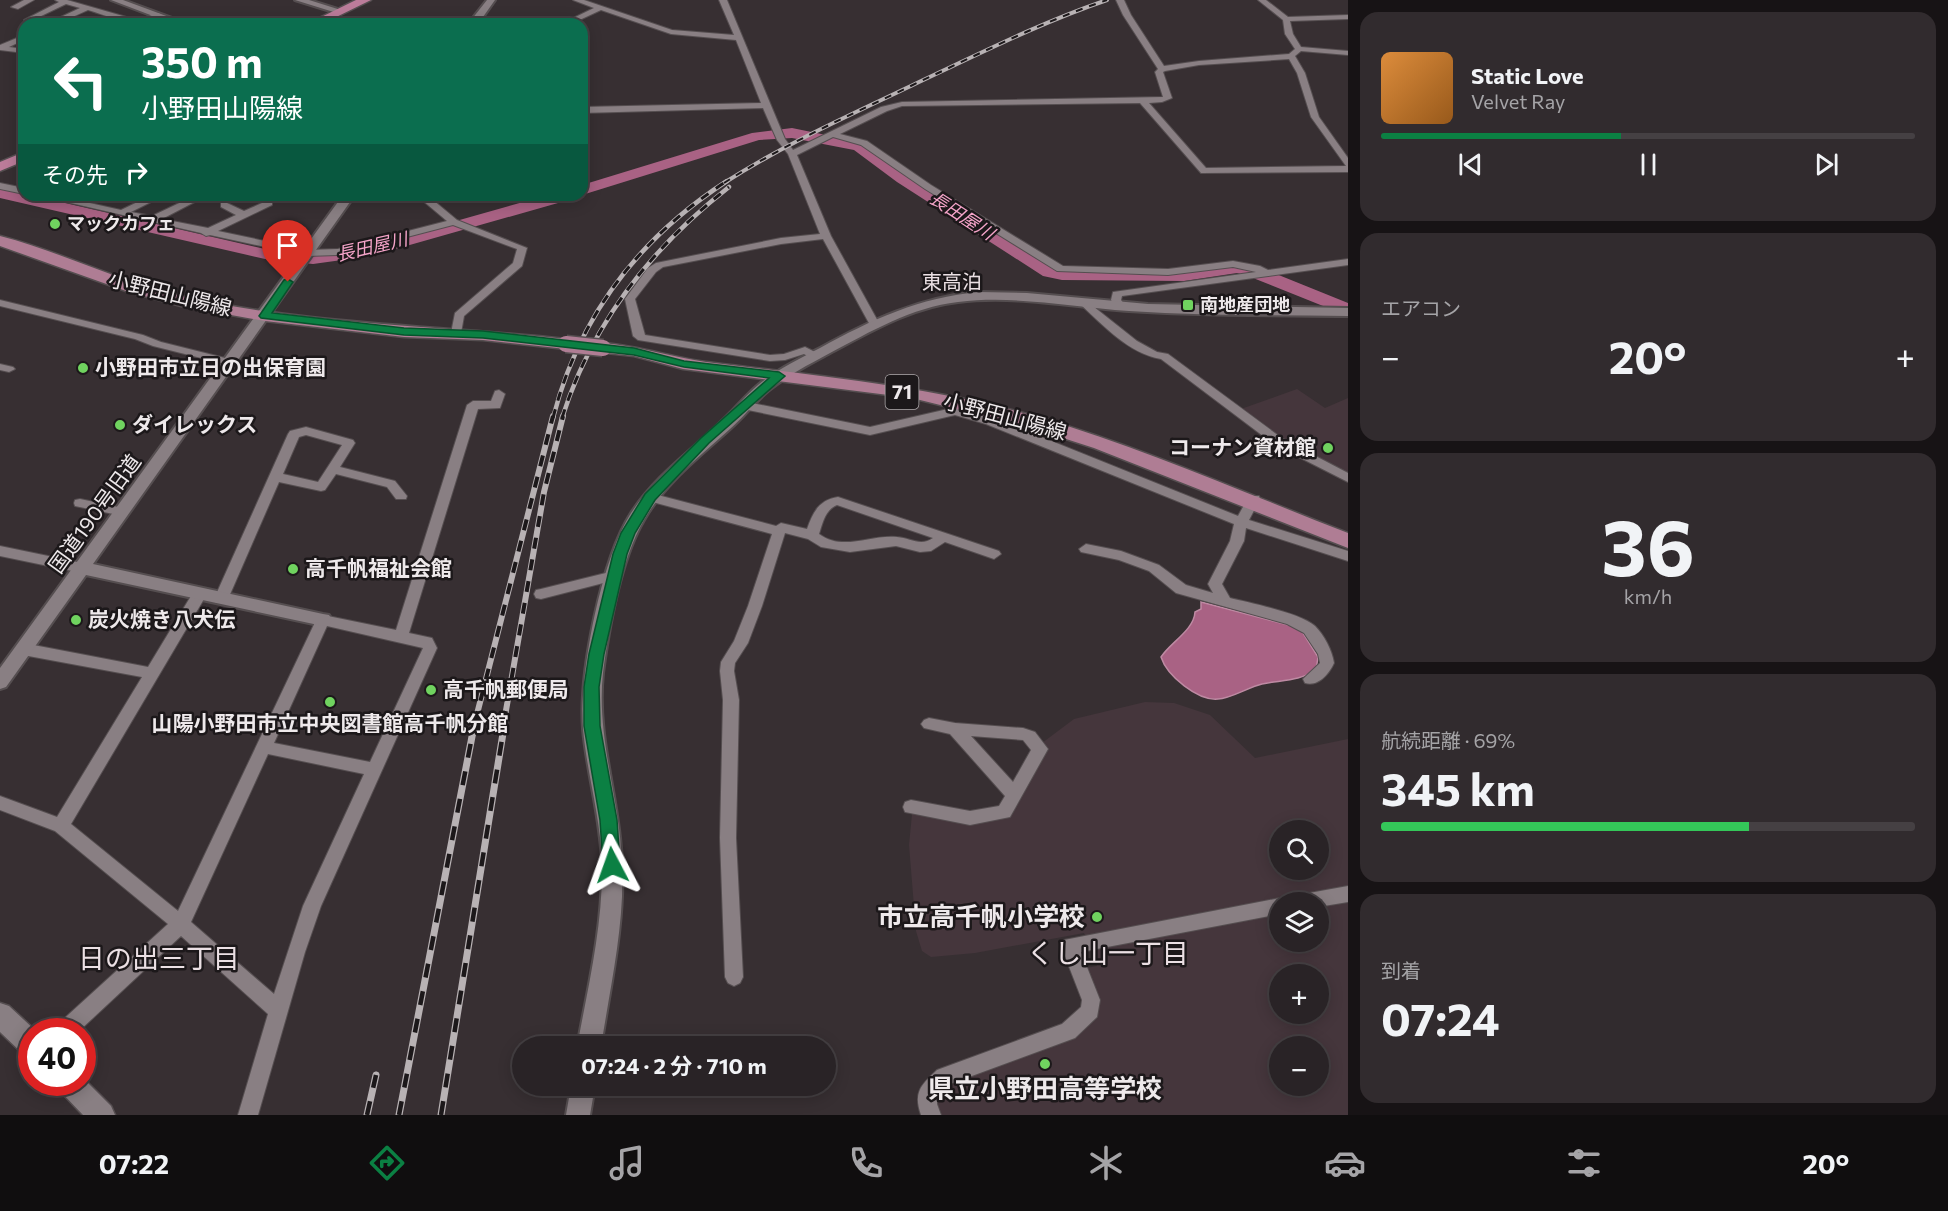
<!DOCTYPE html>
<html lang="ja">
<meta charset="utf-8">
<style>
:root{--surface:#292326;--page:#312b2e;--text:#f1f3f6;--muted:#a5a4a7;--line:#454043;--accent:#0b8043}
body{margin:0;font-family:Commissioner,"Noto Sans JP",sans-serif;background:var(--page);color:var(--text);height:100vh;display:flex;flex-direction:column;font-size:22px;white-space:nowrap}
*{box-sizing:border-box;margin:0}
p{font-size:20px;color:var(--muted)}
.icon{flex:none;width:33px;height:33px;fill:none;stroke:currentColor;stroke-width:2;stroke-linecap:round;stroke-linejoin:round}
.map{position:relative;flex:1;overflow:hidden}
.panel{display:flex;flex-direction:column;gap:12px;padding:12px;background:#171315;width:600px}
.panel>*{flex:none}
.guide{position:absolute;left:18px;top:18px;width:570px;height:183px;border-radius:18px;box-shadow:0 3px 15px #0003,0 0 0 2px var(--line);background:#0b6e4f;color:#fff;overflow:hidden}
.fabs{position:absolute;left:1269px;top:820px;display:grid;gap:12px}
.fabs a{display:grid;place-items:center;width:60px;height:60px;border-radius:50%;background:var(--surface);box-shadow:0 3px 15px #0003,0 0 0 2px var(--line);font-size:30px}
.speed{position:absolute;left:18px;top:1018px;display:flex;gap:12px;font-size:30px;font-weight:700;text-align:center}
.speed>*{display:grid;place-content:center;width:78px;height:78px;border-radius:50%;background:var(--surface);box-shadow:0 3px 15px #0003,0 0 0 2px var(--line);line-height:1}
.speed .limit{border:9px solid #d22;background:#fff;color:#111}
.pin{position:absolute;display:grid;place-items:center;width:51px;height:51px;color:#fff;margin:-62px -26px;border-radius:50% 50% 50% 0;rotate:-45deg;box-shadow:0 0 6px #0007}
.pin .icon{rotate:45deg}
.me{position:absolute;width:66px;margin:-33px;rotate:356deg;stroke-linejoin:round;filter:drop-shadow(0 0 4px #0008)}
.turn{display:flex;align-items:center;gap:21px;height:126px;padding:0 24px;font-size:27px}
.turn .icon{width:78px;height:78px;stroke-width:2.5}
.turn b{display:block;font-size:42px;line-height:51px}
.then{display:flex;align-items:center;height:57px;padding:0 24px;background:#0003;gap:12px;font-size:22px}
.big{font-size:45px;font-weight:700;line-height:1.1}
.panel .tile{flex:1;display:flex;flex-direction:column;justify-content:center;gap:9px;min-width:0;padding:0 21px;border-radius:18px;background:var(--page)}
.panel .dial{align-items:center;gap:0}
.dial b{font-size:78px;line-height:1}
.song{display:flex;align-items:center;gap:18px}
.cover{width:72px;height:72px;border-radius:9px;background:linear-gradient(135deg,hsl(30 70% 55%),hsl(30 70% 35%))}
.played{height:6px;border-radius:3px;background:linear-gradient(90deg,var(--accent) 45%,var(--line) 45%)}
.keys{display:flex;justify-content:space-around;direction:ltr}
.heat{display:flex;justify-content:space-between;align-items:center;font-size:33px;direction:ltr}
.charge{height:9px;border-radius:4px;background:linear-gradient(90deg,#34c759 69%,var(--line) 0)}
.trip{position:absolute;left:512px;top:1036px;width:324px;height:60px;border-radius:30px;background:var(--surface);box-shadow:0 3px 15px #0003,0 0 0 2px var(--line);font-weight:700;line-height:60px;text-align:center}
.dock{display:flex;height:96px;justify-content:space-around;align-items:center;background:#100e0f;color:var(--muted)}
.dock .icon{width:42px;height:42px}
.dock .selected{color:var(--accent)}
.dock b{font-size:27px;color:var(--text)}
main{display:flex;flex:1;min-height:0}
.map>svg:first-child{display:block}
.built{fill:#45363c;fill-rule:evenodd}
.water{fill:#a96284;stroke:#be8aa3;stroke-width:1.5}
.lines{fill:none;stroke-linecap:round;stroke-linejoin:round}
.river{fill:#a96284;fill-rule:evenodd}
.minor-casing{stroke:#554e50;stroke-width:2}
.tertiary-casing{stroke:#554e50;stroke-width:4}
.secondary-casing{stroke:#554e50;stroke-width:3}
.primary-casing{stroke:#554e50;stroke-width:3}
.trunk-casing{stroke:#554e50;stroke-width:3}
.minor{fill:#897f83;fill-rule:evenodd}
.tertiary{fill:#897f83;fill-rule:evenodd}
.secondary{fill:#897f83;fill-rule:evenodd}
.primary{fill:#af7d94;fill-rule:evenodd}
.trunk{fill:#bc7c9a;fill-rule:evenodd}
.rail-far3-casing{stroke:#b8b2b4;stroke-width:4}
.rail-far2-casing{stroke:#b8b2b4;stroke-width:4.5}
.rail-far1-casing{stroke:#b8b2b4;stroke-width:6}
.rail-casing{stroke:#b8b2b4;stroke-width:7}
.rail-far3{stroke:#1c181a;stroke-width:2;stroke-dasharray:7;stroke-linecap:butt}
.rail-far2{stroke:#1c181a;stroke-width:3;stroke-dasharray:9;stroke-linecap:butt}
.rail-far1{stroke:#1c181a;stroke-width:4;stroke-dasharray:11;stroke-linecap:butt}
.rail{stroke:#1c181a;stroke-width:4.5;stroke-dasharray:14;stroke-linecap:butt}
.primary-bridge-casing{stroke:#554e50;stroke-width:19;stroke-linecap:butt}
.primary-bridge{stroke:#af7d94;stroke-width:16}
.route{fill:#0b8043;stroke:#07532c;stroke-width:1.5}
.poi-dot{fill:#70d35f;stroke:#1c181a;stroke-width:2}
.labels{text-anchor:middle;stroke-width:5;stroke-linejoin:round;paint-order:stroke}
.far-water-label{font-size:18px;font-style:italic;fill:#f5a4c9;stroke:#1c181a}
.far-poi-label{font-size:18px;font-weight:bold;fill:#eee9eb;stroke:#1c181a;text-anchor:start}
.far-quarter-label{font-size:20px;fill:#ebe0e4;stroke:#1c181a}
.shield{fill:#1c181a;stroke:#afaaac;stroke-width:1.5}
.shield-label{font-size:20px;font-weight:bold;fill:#eee9eb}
.street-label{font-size:21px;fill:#eee9eb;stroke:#1c181a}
.poi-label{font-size:21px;font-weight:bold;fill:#eee9eb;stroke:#1c181a;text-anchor:start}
.near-poi-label{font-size:26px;font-weight:bold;fill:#eee9eb;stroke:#1c181a;text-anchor:end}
.near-neighbourhood-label{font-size:27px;fill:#ebe0e4;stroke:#1c181a}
</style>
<main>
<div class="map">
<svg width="1348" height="1115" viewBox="0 0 1348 1115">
<rect width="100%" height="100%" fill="#372f32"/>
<path class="built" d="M1297 389 1325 408 1348 398V474L1286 443 1241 409Z
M1145 702 1174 703 1210 715 1255 758 1348 739V1115H939L932 1097 959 1078 1078 1036 1096 1019 1099 1002 1086 968 1097 966 1084 933 975 953 931 957 922 951 916 931 909 845 912 814 1009 813 1018 804 1040 761 1042 743 1074 719ZM1280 831H1318V870H1280ZM1280 903H1318V942H1280ZM1280 975H1318V1014H1280ZM1280 1047H1318V1086H1280Z"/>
<path class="water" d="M1201 602 1300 628 1318 657 1316 670C1300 681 1281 680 1262 684 1249 687 1230 699 1218 699 1198 701 1167 676 1161 657 1171 642 1194 630 1195 612L1201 609Z"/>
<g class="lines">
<path class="river" d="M792 128 865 143 909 176 1055 268 1184 271 1237 263 1259 267 1348 303V316L1248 276 1237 273 1184 281 1062 280 1043 276 897 182 854 150 792 138 759 140 582 195V185L752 133Z
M0 188 265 249 313 254 364 247 548 195H574L572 199 371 256 313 264 265 259 0 198Z"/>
<defs>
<path id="minor" d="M24 0H34L18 9 11 7Z
M55 0H67L137 20 158 13 162 15C137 31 115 18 88 10 68 19 45 31 24 20L59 2ZM66 4 80 8 48 23 35 19Z
M573 0H584L672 30 734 35 719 0H727L785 139 793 150 881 107 902 102 1163 97 1155 72 1158 69 1123 15 1116 0H1124L1131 15 1164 66 1199 61 1289 54 1295 49 1285 34 1283 20 1258 0H1266L1288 17 1348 15V19L1290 21 1293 34 1301 47 1348 51V55L1301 51 1295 56 1305 73 1319 117 1348 158V172L1201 173 1140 103 902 106 887 111 840 134 867 141 931 185 1063 266 1168 269 1233 261 1260 266 1268 270 1348 259V265L1122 296 1121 300 1125 305 1120 308 1116 307 1111 300 1113 292 1256 272 1233 267 1168 275 1057 271 925 189 861 145 833 137 797 155 831 236 880 325 879 327 875 328 870 325 823 239 781 244 663 267 656 272 635 299 645 335 770 355 784 354 805 347 819 354V358H811L804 354 785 360 770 361 638 340 633 336 625 299 648 268 656 263 781 238 820 234 788 154 777 140 763 108 582 113V107L761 103 736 40 671 34 601 10 571 24H561L594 8ZM1289 59 1297 73 1311 117 1346 166 1206 168 1149 103 1162 102 1172 98 1163 72 1165 71 1199 65Z
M24 35V40L9 47 24 49V53L0 50V45Z
M0 183 24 188V194L0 189Z
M36 195H54L121 210 152 195H165L131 212 152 216 196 195H208L162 219 208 228 236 215 221 207V203H227L244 211 262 203 249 195H261L272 201V205L218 231 307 250 338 249 447 221 416 195H427L457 220 527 248 522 266 464 316 461 333 456 336 451 333 455 313 513 263 517 249 453 225 338 255 307 256 210 235 206 236 201 233Z
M1084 299 1137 341 1157 352 1168 354 1283 439 1348 473V482L1275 445 1161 359C1129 354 1103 325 1080 304L1079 302Z
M0 300 143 335 161 342 233 360 235 362 229 365 153 346 135 339 0 306Z
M0 364 13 367 15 369 9 372 0 370Z
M499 390 505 394 500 408 478 409 409 633 432 638 437 648 321 906 305 952 258 1115H238L268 1014 181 936 78 1032H55L57 1025 168 924 55 831 0 810V796L57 817 142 677 23 655 18 653 16 649 18 645 23 643 148 667 194 591H204L206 595 204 599 71 824 178 911 318 616 323 615 396 630 467 405 473 401H491L495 391ZM327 626 423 648 370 762 274 743ZM268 754 364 774 303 906 274 994 191 922Z
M747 402 870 427 961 406 967 411 994 418 1238 516 1249 496H1259L1260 499 1249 520 1348 551V561L1246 528 1244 541 1222 584 1230 598C1250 603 1301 613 1315 626 1324 635 1332 650 1334 663 1329 674 1318 687 1305 683L1303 679 1320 663 1318 654 1304 633 1287 624 1176 593 1149 571 1119 560 1081 552 1079 549 1086 544 1121 551 1159 565 1186 585 1213 593 1208 584 1230 541 1234 524 986 424 955 415 870 435 743 409 741 406Z
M306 427 353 440 355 443 340 467 395 481 407 496 406 499H396L387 487 336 474 325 490 321 491 279 482 228 599 226 603H216L214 599 288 434 290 431ZM306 435 342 445 318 482 283 474 299 437Z
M650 493 776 526 781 523 807 529C813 512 819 500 838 497L999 551 1001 554 994 559 945 542 931 551 920 552 896 546 850 552 821 547 808 539 785 533 762 606 748 643 735 663 734 671 739 700 736 838 743 977 740 983 734 986 728 983 725 977 720 838 723 700 720 671 721 662 734 641 748 606 772 534 645 500 644 497 645 494ZM837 505 933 538C921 547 910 538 897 537 871 534 843 552 819 534 823 522 825 510 837 505Z
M80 499 123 508 129 512 123 516 75 506 74 503 75 500Z
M0 546 82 563 89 568 82 573 0 556Z
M614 571 619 573 621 576 619 579 541 599 536 598 534 594 536 590 541 589Z
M929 718 955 723 1023 728 1035 732 1048 749 1010 817 970 825 905 812 903 807 905 802 911 800 970 811 999 806 1005 796 950 734 924 728 921 724 924 720ZM971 736 1023 740 1031 750 1013 782Z
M1348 886V902L1318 907V903H1289L1292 897 1298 895Z
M1280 898 1287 903H1280V914L1081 952 1100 1000 1097 1017 1075 1038 950 1084 937 1097V1104L941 1115H921C913 1092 921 1085 937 1070L1062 1024 1081 1007 1082 1000 1061 946 1064 940Z"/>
<path id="tertiary" d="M111 0H123L188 24H174Z
M295 0H309L344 11 340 14Z
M487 0H495L478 24H468Z
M343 195H355L93 564 323 614 329 615 332 620 329 625 323 626 86 575 6 687 0 689V668Z
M979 292 1027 293 1148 304 1348 308V316C1275 315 1202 316 1129 311 1072 307 1015 295 958 302 912 307 870 332 830 353 808 365 786 376 768 391 754 403 744 417 730 429 699 457 665 483 644 520 621 559 609 627 603 673 596 738 620 799 622 863 625 925 610 987 601 1047H577C588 987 603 926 602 864 601 819 587 774 583 729 579 673 601 560 631 513 658 472 697 447 730 413 739 404 747 394 758 385 776 370 799 359 820 348 871 320 920 297 979 292Z
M571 1086H595L590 1115H566Z"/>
<path id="secondary" d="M0 1003 9 1006 37 1032H32V1058L23 1054 0 1032Z
M82 1077 111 1106 115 1115H83L61 1092 57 1083H82Z"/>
<path id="primary" d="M0 236C62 252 119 282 182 296 308 325 438 325 566 339L572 340 575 344 572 348 566 349 483 340 404 337 265 321 181 306 126 291 0 246Z
M603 343C639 346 671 357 706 362 818 376 932 386 1041 418 1146 449 1247 494 1348 533V548L1094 448 1029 427 912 398 683 369 634 356 597 352 594 348 597 344Z"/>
<path id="trunk" d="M356 0H371L322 24H307Z
M24 152V161L0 171V162Z"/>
</defs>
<use href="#minor" class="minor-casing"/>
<use href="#tertiary" class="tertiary-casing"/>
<use href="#secondary" class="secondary-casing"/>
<use href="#primary" class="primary-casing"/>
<use href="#trunk" class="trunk-casing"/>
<use href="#minor" class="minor"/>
<use href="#tertiary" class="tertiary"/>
<use href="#secondary" class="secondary"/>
<use href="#primary" class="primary"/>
<use href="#trunk" class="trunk"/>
<defs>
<path id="rail-far3" d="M724 183C786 143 853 114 919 82 981 53 1042 22 1107 0"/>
<path id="rail-far2" d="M553 418C579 316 639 238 727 181
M562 418C592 323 651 248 729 187"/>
<path id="rail-far1" d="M475 722 553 416
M504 722 544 492 563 416"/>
<path id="rail" d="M367 1115 376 1075
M399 1115 475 721
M441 1115 505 721"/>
</defs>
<use href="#rail-far3" class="rail-far3-casing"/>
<use href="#rail-far2" class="rail-far2-casing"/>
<use href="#rail-far1" class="rail-far1-casing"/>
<use href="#rail" class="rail-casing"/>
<use href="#rail-far3" class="rail-far3"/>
<use href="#rail-far2" class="rail-far2"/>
<use href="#rail-far1" class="rail-far1"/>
<use href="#rail" class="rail"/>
<defs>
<path id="primary-bridge" d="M566 344 603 348"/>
</defs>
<use href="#primary-bridge" class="primary-bridge-casing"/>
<use href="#primary-bridge" class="primary-bridge"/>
</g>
<path class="route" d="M288 279 293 282 272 313 404 328 483 331 634 348 684 361 779 372 785 376 709 443 655 500 635 533 627 554 604 654 599 687 600 726 617 820 620 865 618 871 612 873 606 871 603 865 600 820 584 726V687L589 654 613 554 621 533 645 494 701 438 769 378 684 367 634 355 483 338 404 335 261 318 259 316 284 280Z"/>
<g class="poi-dot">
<circle cx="55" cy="224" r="6"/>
<rect x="1182" y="299" width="12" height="12" rx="3"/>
<circle cx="83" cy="368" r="6"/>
<circle cx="120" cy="425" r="6"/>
<circle cx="1328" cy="448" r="6"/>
<circle cx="293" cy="569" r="6"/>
<circle cx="76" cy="620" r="6"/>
<circle cx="431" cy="690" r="6"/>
<circle cx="330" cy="702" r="6"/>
<circle cx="1097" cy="917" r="6"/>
<circle cx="1045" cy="1064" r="6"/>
</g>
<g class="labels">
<g class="far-water-label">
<text transform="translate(962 216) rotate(33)" y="6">長田屋川</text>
<text transform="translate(372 247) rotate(-13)" y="6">長田屋川</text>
</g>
<g class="far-poi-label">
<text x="67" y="230">マックカフェ</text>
<text x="1200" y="311">南地産団地</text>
</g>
<g class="far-quarter-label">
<text x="952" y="289">東高泊</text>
</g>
<rect class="shield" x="885.5" y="375" width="33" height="34" rx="4.5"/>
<g class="shield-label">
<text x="902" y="399">71</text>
</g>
<g class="street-label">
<text transform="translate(170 294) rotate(14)" y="7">小野田山陽線</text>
<text transform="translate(1005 417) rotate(15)" y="7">小野田山陽線</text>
<text transform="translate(95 514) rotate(-54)" y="7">国道190号旧道</text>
</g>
<g class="poi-label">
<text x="95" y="375">小野田市立日の出保育園</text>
<text x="132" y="432">ダイレックス</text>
<text x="1316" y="455" text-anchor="end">コーナン資材館</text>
<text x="305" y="576">高千帆福祉会館</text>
<text x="88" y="627">炭火焼き八犬伝</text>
<text x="443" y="697">高千帆郵便局</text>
<text x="330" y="731" text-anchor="middle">山陽小野田市立中央図書館高千帆分館</text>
</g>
<g class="near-poi-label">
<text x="1085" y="926">市立高千帆小学校</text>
<text x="1045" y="1098" text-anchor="middle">県立小野田高等学校</text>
</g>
<g class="near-neighbourhood-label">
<text x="1108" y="963">くし山一丁目</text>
<text x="159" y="968">日の出三丁目</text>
</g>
</g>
</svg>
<div class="fabs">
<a><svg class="icon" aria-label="search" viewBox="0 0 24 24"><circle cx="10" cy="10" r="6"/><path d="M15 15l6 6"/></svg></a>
<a><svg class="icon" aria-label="layers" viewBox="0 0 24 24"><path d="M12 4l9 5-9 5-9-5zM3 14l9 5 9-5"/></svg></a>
<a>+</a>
<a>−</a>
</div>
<div class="speed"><div class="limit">40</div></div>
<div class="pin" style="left:288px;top:282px;background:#d93025"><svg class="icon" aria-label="arrive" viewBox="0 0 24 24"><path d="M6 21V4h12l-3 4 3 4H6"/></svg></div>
<svg class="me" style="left:612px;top:865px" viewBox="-20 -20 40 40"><path d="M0-17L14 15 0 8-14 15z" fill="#0b8043" stroke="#fff" stroke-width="4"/></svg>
<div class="trip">07:24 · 2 分 · 710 m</div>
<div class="guide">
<div class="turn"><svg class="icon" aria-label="left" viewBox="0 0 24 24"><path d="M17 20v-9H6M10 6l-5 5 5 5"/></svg><div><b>350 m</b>小野田山陽線</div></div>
<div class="then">その先<svg class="icon" aria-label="right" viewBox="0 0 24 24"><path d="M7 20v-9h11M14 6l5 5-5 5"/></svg></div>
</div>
</div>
<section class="panel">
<div class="tile">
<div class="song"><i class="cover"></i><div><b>Static Love</b><p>Velvet Ray</p></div></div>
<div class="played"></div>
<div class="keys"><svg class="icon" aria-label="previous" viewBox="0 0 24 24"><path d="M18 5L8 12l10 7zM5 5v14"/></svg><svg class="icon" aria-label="pause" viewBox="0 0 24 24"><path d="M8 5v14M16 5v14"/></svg><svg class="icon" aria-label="next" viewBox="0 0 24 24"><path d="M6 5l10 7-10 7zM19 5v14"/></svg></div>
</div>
<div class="tile"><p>エアコン</p>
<div class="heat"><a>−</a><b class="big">20°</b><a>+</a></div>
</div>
<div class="tile dial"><b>36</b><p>km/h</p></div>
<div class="tile"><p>航続距離 · 69%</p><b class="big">345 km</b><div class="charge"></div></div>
<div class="tile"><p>到着</p><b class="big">07:24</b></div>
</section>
</main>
<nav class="dock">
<b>07:22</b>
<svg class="icon selected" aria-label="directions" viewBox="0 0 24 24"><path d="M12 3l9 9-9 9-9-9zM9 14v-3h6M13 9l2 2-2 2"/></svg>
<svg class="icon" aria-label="music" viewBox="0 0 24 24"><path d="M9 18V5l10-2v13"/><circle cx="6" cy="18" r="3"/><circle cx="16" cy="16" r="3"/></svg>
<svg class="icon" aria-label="phone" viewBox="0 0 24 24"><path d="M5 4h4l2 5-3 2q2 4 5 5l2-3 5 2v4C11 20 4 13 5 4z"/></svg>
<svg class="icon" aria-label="climate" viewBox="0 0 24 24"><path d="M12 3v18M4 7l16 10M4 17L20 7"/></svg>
<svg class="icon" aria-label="car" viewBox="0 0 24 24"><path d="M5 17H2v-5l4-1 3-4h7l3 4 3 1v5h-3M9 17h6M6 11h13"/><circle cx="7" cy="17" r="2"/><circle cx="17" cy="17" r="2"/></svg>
<svg class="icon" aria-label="filters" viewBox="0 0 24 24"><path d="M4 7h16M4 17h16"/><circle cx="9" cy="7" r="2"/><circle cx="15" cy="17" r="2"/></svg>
<b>20°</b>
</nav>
